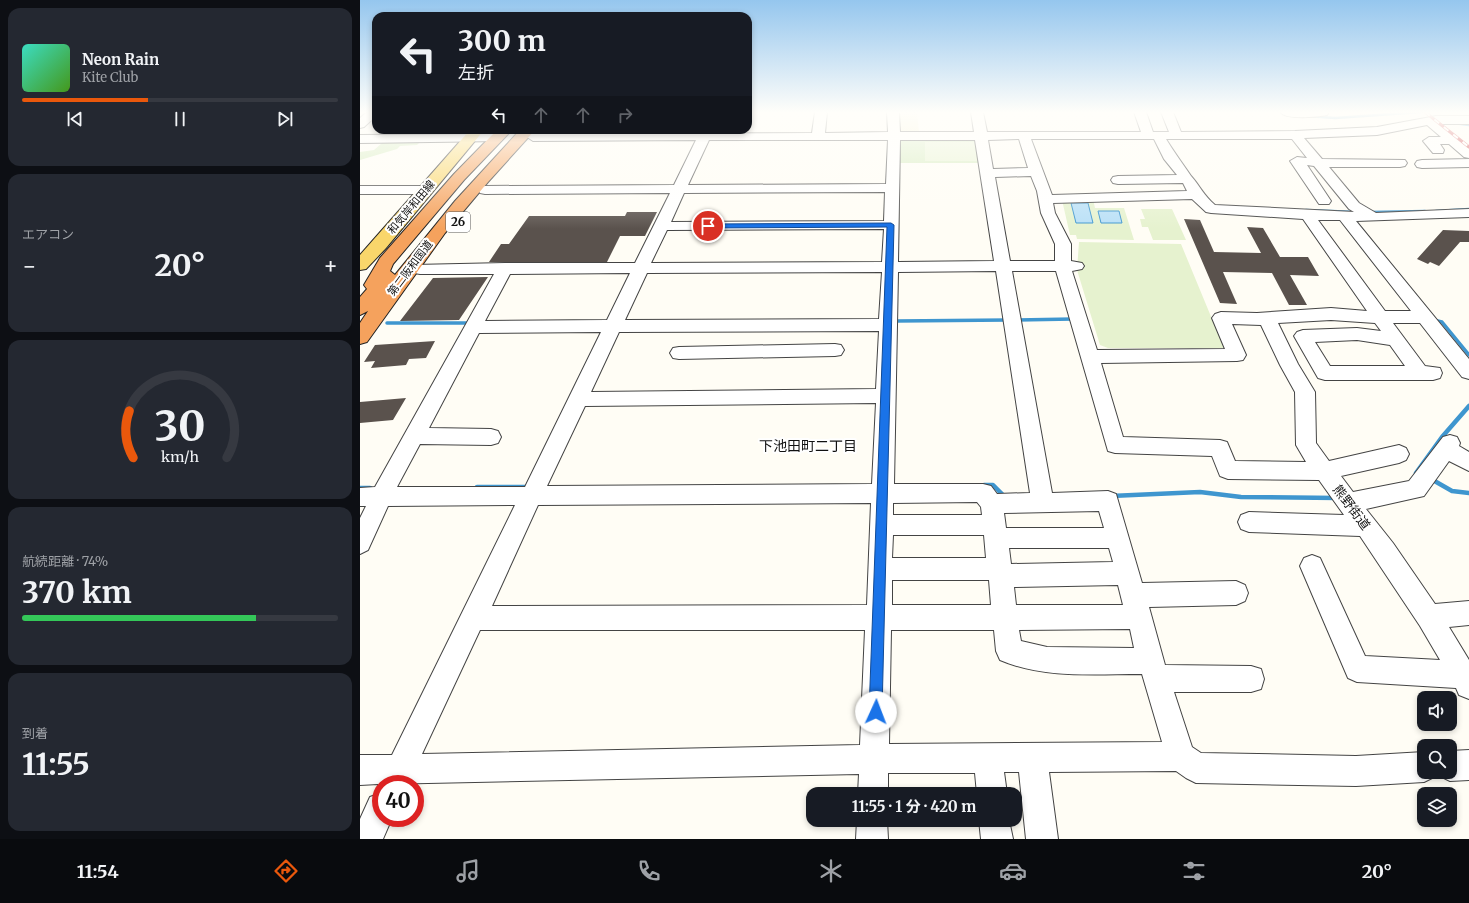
<!DOCTYPE html>
<html lang="ja">
<meta charset="utf-8">
<style>
:root{--surface:#171b24;--page:#242831;--text:#f1f3f6;--muted:#9ea1a6;--line:#363941;--accent:#ea580c}
body{margin:0;font-family:Merriweather,"Noto Sans JP",serif;background:var(--page);color:var(--text);height:100vh;display:flex;flex-direction:column;font-size:15px;white-space:nowrap}
*{box-sizing:border-box;margin:0}
p{font-size:13px;color:var(--muted)}
.icon{flex:none;width:22px;height:22px;fill:none;stroke:currentColor;stroke-width:2;stroke-linecap:round;stroke-linejoin:round}
.map{position:relative;flex:1;overflow:hidden}
.panel{display:flex;flex-direction:column;gap:8px;padding:8px;background:#0d0f14;width:360px}
.panel>*{flex:none}
.top-card{position:absolute;left:12px;top:12px;width:380px;height:122px;border-radius:12px;box-shadow:0 2px 6px #0003;background:#171b24;color:var(--text);overflow:hidden}
.controls{position:absolute;left:1057px;top:691px;display:grid;gap:8px}
.controls a{display:grid;place-items:center;width:40px;height:40px;border-radius:8px;background:var(--surface);box-shadow:0 2px 6px #0003;font-size:20px}
.speed{position:absolute;left:12px;top:775px;display:flex;gap:8px;font-size:20px;font-weight:700;text-align:center}
.speed>*{display:grid;place-content:center;width:52px;height:52px;border-radius:50%;background:var(--surface);box-shadow:0 2px 6px #0003;line-height:1}
.speed .limit{border:6px solid #d22;background:#fff;color:#111}
.pin{position:absolute;display:grid;place-items:center;width:34px;height:34px;color:#fff;margin:-17px;border:2px solid #fff;border-radius:50%;box-shadow:0 1px 4px #0007}
.me{position:absolute;width:44px;margin:-22px;rotate:2deg;stroke-linejoin:round;filter:drop-shadow(0 0 3px #0008)}
.turn{display:flex;align-items:center;gap:14px;height:84px;padding:0 20px;font-size:18px}
.turn .icon{width:52px;height:52px;stroke-width:2.5}
.turn b{display:block;font-size:28px;line-height:34px}
.lanes{display:flex;align-items:center;height:38px;padding:0 20px;background:#0003;justify-content:center;gap:20px;direction:ltr}
.lanes .off{opacity:.35}
.big{font-size:30px;font-weight:700;line-height:1.1}
.panel .card{flex:1;display:flex;flex-direction:column;justify-content:center;gap:6px;min-width:0;padding:0 14px;border-radius:12px;background:var(--page)}
.panel .dial{align-items:center;gap:0}
.dial svg{height:104px;overflow:visible;fill:none;stroke:var(--line);stroke-width:7;stroke-linecap:round;text-anchor:middle}
.dial text{fill:var(--text);stroke:none}
.song{display:flex;align-items:center;gap:12px}
.cover{width:48px;height:48px;border-radius:6px;background:linear-gradient(135deg,hsl(170 70% 55%),hsl(100 70% 35%))}
.played{height:4px;border-radius:2px;background:linear-gradient(90deg,var(--accent) 40%,var(--line) 40%)}
.keys{display:flex;justify-content:space-around;direction:ltr}
.heat{display:flex;justify-content:space-between;align-items:center;font-size:22px;direction:ltr}
.charge{height:6px;border-radius:3px;background:linear-gradient(90deg,#34c759 74%,var(--line) 0)}
.trip{position:absolute;left:446px;top:787px;width:216px;height:40px;border-radius:12px;background:var(--surface);box-shadow:0 2px 6px #0003;font-weight:700;line-height:40px;text-align:center}
.tab-bar{display:flex;height:64px;justify-content:space-around;align-items:center;background:#090b0e;color:var(--muted)}
.tab-bar .icon{width:28px;height:28px}
.tab-bar .selected{color:var(--accent)}
.tab-bar b{font-size:18px;color:var(--text)}
main{display:flex;flex:1;min-height:0}
.map>svg:first-child{display:block}
.farmland{fill:#f6f3d4}
.green{fill:#d5ebbd}
.pitch{fill:#e6f2cf}
.water{fill:#b9e0f7;stroke:#3f96cf}
.lines{fill:none;stroke-linecap:round;stroke-linejoin:round}
.stream-far2{stroke:#3f96cf;stroke-width:2.5}
.stream-far1{stroke:#3f96cf;stroke-width:3.5}
.stream{stroke:#3f96cf;stroke-width:4.5}
.building{fill:#5a524d}
.minor-casing{stroke:#444;stroke-width:2}
.major-casing{stroke:#222;stroke-width:2}
.highway-casing{stroke:#222;stroke-width:2}
.minor{fill:#fff;fill-rule:evenodd}
.major{fill:#f9d66b;fill-rule:evenodd}
.highway{fill:#f5a25d;fill-rule:evenodd}
.rail-casing{stroke:#c4262e;stroke-width:3}
.rail{stroke:#fff;stroke-width:2;stroke-dasharray:6;stroke-linecap:butt}
.route{fill:#1a73e8;stroke:#114b97}
.labels{text-anchor:middle;stroke-width:4;stroke-linejoin:round;paint-order:stroke}
.far-street-label{font-size:11px;fill:#111;stroke:#fff}
.shield{fill:#fff;stroke:#585858;stroke-width:1}
.shield-label{font-size:12px;font-weight:bold;fill:#111}
.street-label{font-size:13px;fill:#111;stroke:#fff}
.neighbourhood-label{font-size:14px;fill:#111;stroke:#fff}
</style>
<main>
<section class="panel">
<div class="card">
<div class="song"><i class="cover"></i><div><b>Neon Rain</b><p>Kite Club</p></div></div>
<div class="played"></div>
<div class="keys"><svg class="icon" aria-label="previous" viewBox="0 0 24 24"><path d="M18 5L8 12l10 7zM5 5v14"/></svg><svg class="icon" aria-label="pause" viewBox="0 0 24 24"><path d="M8 5v14M16 5v14"/></svg><svg class="icon" aria-label="next" viewBox="0 0 24 24"><path d="M6 5l10 7-10 7zM19 5v14"/></svg></div>
</div>
<div class="card"><p>エアコン</p>
<div class="heat"><a>−</a><b class="big">20°</b><a>+</a></div>
</div>
<div class="card dial"><svg viewBox="0 0 100 80">
<path d="M14 69A42 42 0 1 1 86 69"/>
<path d="M14 69A42 42 0 0 1 11 33" stroke="#ea580c"/>
<text x="50" y="56" font-size="32" font-weight="700">30</text>
<text x="50" y="72" font-size="11">km/h</text>
</svg></div>
<div class="card"><p>航続距離 · 74%</p><b class="big">370 km</b><div class="charge"></div></div>
<div class="card"><p>到着</p><b class="big">11:55</b></div>
</section>
<div class="map">
<svg width="1109" height="839" viewBox="0 0 1109 839">
<rect width="100%" height="100%" fill="#fffdf5"/>
<path class="farmland" d="M538 112H557L559 133H543L538 131Z"/>
<path class="green" d="M617 139 624 163H535L539 140Z
M60 142 57 145 40 146 37 149 0 160V152L14 150 22 143Z"/>
<path class="pitch" d="M565 142H615L617 161H565Z
M733 199 735 208H764L774 240 717 239 716 235H710L702 200Z
M781 209H812L826 240H793L788 227H782L780 219H785Z
M719 242 821 244 864 348H748L740 345 717 270Z"/>
<path class="water" d="M711 203H728L733 223H716Z
M738 211H759L762 223H741Z"/>
<g class="lines">
<path class="stream-far2" d="M948 116 975 118 1061 112
M1093 123 1109 125
M946 210 997 212
M1076 211 1109 209
M1010 212 1065 211"/>
<path class="stream-far1" d="M657 320 713 319
M1073 320 1082 322 1109 355
M536 321 648 320
M27 323H107"/>
<path class="stream" d="M1056 473 1082 437 1109 406
M1071 479 1092 491 1109 493
M624 485H633L645 497
M117 487H165
M0 488H10
M751 496 840 492 881 497 978 498"/>
</g>
<path class="building" d="M267 212H297L285 236H260L247 262H129L141 244H149L169 216H265Z
M824 219 840 220 854 252 901 253 887 227 903 228 920 257H948L959 276 930 275 947 305H929L912 273 863 272 877 304 860 303Z
M1083 230 1109 231V242H1100L1079 266 1070 262 1068 264 1057 259Z
M128 277 99 320 40 321 73 278Z
M75 341 66 358 49 359 46 365 11 368 15 361 4 362 15 345Z
M46 398 33 420 0 423V402Z"/>
<g class="lines">
<defs>
<path id="minor" d="M7 112H16V116L4 127 0 128V118Z
M455 112H467L465 133 528 132 527 112H539L540 132H614L611 112H623L627 132H781L774 112H786L793 132H809L801 112H813L821 132 935 131 1017 127 1076 116H1109V124H1080L1109 148V158L1104 157 1089 144H1080L1084 150 1083 153H1073L1063 141 1069 137H1081L1067 125 1017 135 944 138 962 159 1045 160 1047 163 1045 166 1040 167H969L999 203 1016 213 1109 209V217L996 221 1109 359V379L1102 377 1060 323H1033L1065 366 1080 368 1082 373 1080 378 1073 380H965L958 378 934 336 937 332 943 330 997 328 1021 331 1015 323 971 320 918 323 938 364 955 392 956 443 969 461 1039 445 1046 448 1049 454 1046 460 1039 463 981 476 993 492 1049 481 1083 437 1090 435 1097 437 1100 443 1099 446 1109 452V471L1089 461 1064 496 1006 509 1033 543 1075 604 1109 601V625L1089 627 1109 660V699L1099 695 1096 688 997 682 988 678 940 566 944 558 952 555 960 558 1005 656 1080 660 1060 626 1000 536 889 532 881 529 878 522 881 515 889 512 984 515 959 480 868 479 860 476 852 456 755 453 748 451 696 271H652L692 493 748 491 756 494 782 583 876 581 885 585 888 593 885 601 876 605 789 607 805 665 891 666 901 669 904 679 901 689 891 692H814L832 747 841 753 996 756 1064 752V772H1077L1074 777 1064 782 996 786 836 783 826 778 816 771 689 772 698 839H666L659 772H644L647 794H617L615 773H528V794H498L499 774 21 784V791L18 784 0 785V755H32L155 505 28 506 8 550 0 554V518L6 506H0V488L15 487 134 274H60L54 273 52 269 54 265 145 263H275L310 193 125 194 120 193 118 190 120 187 125 186 314 185 336 140 173 141 167 137 169 134 452 133ZM659 139 668 168 633 169 628 140ZM671 139H794L804 159 817 175 758 176 753 177 751 180 753 183 758 184 823 183 827 191 692 195ZM806 139H932L947 158 937 157 930 161 959 204H969L971 201 947 165 954 166 989 209 994 212 855 205C844 196 840 186 831 176 822 163 814 152 806 139ZM349 140H528L526 184 328 185ZM540 140H615L634 261 538 262ZM671 176 677 191 681 213 695 244V261H650L635 177ZM525 192 524 221 311 222 324 193ZM832 199 846 212 851 213 943 219 1007 311 971 308 897 313 861 312 855 314 852 318 865 349 737 350 712 271 722 269 724 266 722 263 711 261V244L695 213 693 203ZM958 220H980L1051 311H1025ZM524 229 522 262 291 263 307 230ZM636 271 670 493 637 494 631 486 623 484H534L538 272ZM522 272 519 319 265 320 287 273ZM270 273 247 320 125 321 150 274ZM872 324 901 325 920 365 935 392 936 445 946 462 875 461 867 442 860 440 763 437 741 363 877 361 883 360 886 355ZM519 331 516 389 231 392 259 332ZM241 332 165 487H37L60 444 131 445 138 443 141 437 138 431 131 429 69 428 119 333ZM997 340 1030 345 1045 366H970L955 342ZM516 403 512 484 187 486 225 406ZM617 502 621 507 622 515H533V503ZM511 503 507 605 132 606 178 505ZM739 511 744 528H646L644 513ZM533 535H624L626 558H532ZM649 548H749L753 562 651 564ZM532 580H629L631 605H532ZM758 585 763 605H656L654 587ZM770 629 774 648 687 647 661 641 659 630ZM120 630H505L500 745 62 754ZM531 630H634L636 651 640 660C684 679 734 674 782 674L802 742 529 744Z
M920 112H969L967 115C957 117 926 120 920 112Z
M137 134 141 135 143 138 141 141 0 143V135Z
M1109 159V167L1062 168 1057 167 1055 164 1057 161 1062 160Z
M0 186H65L70 187 72 190 70 193 65 194H0Z
M475 344 481 345 484 350 481 355 475 356 319 359 313 358 310 353 313 348 319 347Z
M1109 750V780L1090 781 1080 776 1078 772H1090V751Z
M21 793V818H32L23 839H0V819L10 797Z
M497 820H527L528 839H496Z
M619 820H649L653 839H621Z"/>
<path id="major" d="M110 130H124L26 248 6 269 0 270V255Z"/>
<path id="highway" d="M137 130H152L104 180 33 264 30 271 35 275 95 201 160 130H175L128 182 85 233 7 342 0 344V323L8 311 0 315V297L7 289 4 285 20 258 94 174Z"/>
</defs>
<use href="#minor" class="minor-casing"/>
<use href="#major" class="major-casing"/>
<use href="#highway" class="highway-casing"/>
<use href="#minor" class="minor"/>
<use href="#major" class="major"/>
<use href="#highway" class="highway"/>
<defs>
<path id="rail" d="M1065 112 1109 147"/>
</defs>
<use href="#rail" class="rail-casing"/>
<use href="#rail" class="rail"/>
</g>
<linearGradient id="sky" x2="0" y2="1"><stop stop-color="#95c6ee"/><stop offset="0.49" stop-color="#fffefa"/><stop offset="1" stop-color="#fffefa" stop-opacity="0"/></linearGradient>
<rect width="1109" height="229" fill="url(#sky)"/>
<path class="route" d="M531 223 534 225 522 712 520 716 516 718 511 716 509 712 527 227 348 228 344 226 348 224Z"/>
<g class="labels">
<g class="far-street-label">
<text transform="translate(51 207) rotate(-50)" y="4">和気岸和田線</text>
<text transform="translate(50 268) rotate(-53)" y="4">第二阪和国道</text>
</g>
<rect class="shield" x="86" y="212" width="24" height="20" rx="3"/>
<g class="shield-label">
<text x="98" y="226">26</text>
</g>
<g class="street-label">
<text transform="translate(992 507) rotate(53)" y="5">熊野街道</text>
</g>
<g class="neighbourhood-label">
<text x="448" y="451">下池田町二丁目</text>
</g>
</g>
</svg>
<div class="controls">
<a><svg class="icon" aria-label="sound" viewBox="0 0 24 24"><path d="M4 9h4l5-4v14l-5-4H4zM17 9q2 3 0 6"/></svg></a>
<a><svg class="icon" aria-label="search" viewBox="0 0 24 24"><circle cx="10" cy="10" r="6"/><path d="M15 15l6 6"/></svg></a>
<a><svg class="icon" aria-label="layers" viewBox="0 0 24 24"><path d="M12 4l9 5-9 5-9-5zM3 14l9 5 9-5"/></svg></a>
</div>
<div class="speed"><div class="limit">40</div></div>
<div class="pin" style="left:348px;top:226px;background:#d93025"><svg class="icon" aria-label="arrive" viewBox="0 0 24 24"><path d="M6 21V4h12l-3 4 3 4H6"/></svg></div>
<svg class="me" style="left:516px;top:712px" viewBox="-20 -20 40 40"><circle r="19" fill="#fff"/><path d="M0-13L10 11 0 6-10 11z" fill="#1a73e8"/></svg>
<div class="trip">11:55 · 1 分 · 420 m</div>
<div class="top-card">
<div class="turn"><svg class="icon" aria-label="left" viewBox="0 0 24 24"><path d="M17 20v-9H6M10 6l-5 5 5 5"/></svg><div><b>300 m</b>左折</div></div>
<div class="lanes"><svg class="icon" aria-label="left" viewBox="0 0 24 24"><path d="M17 20v-9H6M10 6l-5 5 5 5"/></svg><svg class="icon off" aria-label="ahead" viewBox="0 0 24 24"><path d="M12 20V5M6 11l6-6 6 6"/></svg><svg class="icon off" aria-label="ahead" viewBox="0 0 24 24"><path d="M12 20V5M6 11l6-6 6 6"/></svg><svg class="icon off" aria-label="right" viewBox="0 0 24 24"><path d="M7 20v-9h11M14 6l5 5-5 5"/></svg></div>
</div>
</div>
</main>
<nav class="tab-bar">
<b>11:54</b>
<svg class="icon selected" aria-label="directions" viewBox="0 0 24 24"><path d="M12 3l9 9-9 9-9-9zM9 14v-3h6M13 9l2 2-2 2"/></svg>
<svg class="icon" aria-label="music" viewBox="0 0 24 24"><path d="M9 18V5l10-2v13"/><circle cx="6" cy="18" r="3"/><circle cx="16" cy="16" r="3"/></svg>
<svg class="icon" aria-label="phone" viewBox="0 0 24 24"><path d="M5 4h4l2 5-3 2q2 4 5 5l2-3 5 2v4C11 20 4 13 5 4z"/></svg>
<svg class="icon" aria-label="climate" viewBox="0 0 24 24"><path d="M12 3v18M4 7l16 10M4 17L20 7"/></svg>
<svg class="icon" aria-label="car" viewBox="0 0 24 24"><path d="M5 17H2v-5l4-1 3-4h7l3 4 3 1v5h-3M9 17h6M6 11h13"/><circle cx="7" cy="17" r="2"/><circle cx="17" cy="17" r="2"/></svg>
<svg class="icon" aria-label="filters" viewBox="0 0 24 24"><path d="M4 7h16M4 17h16"/><circle cx="9" cy="7" r="2"/><circle cx="15" cy="17" r="2"/></svg>
<b>20°</b>
</nav>
